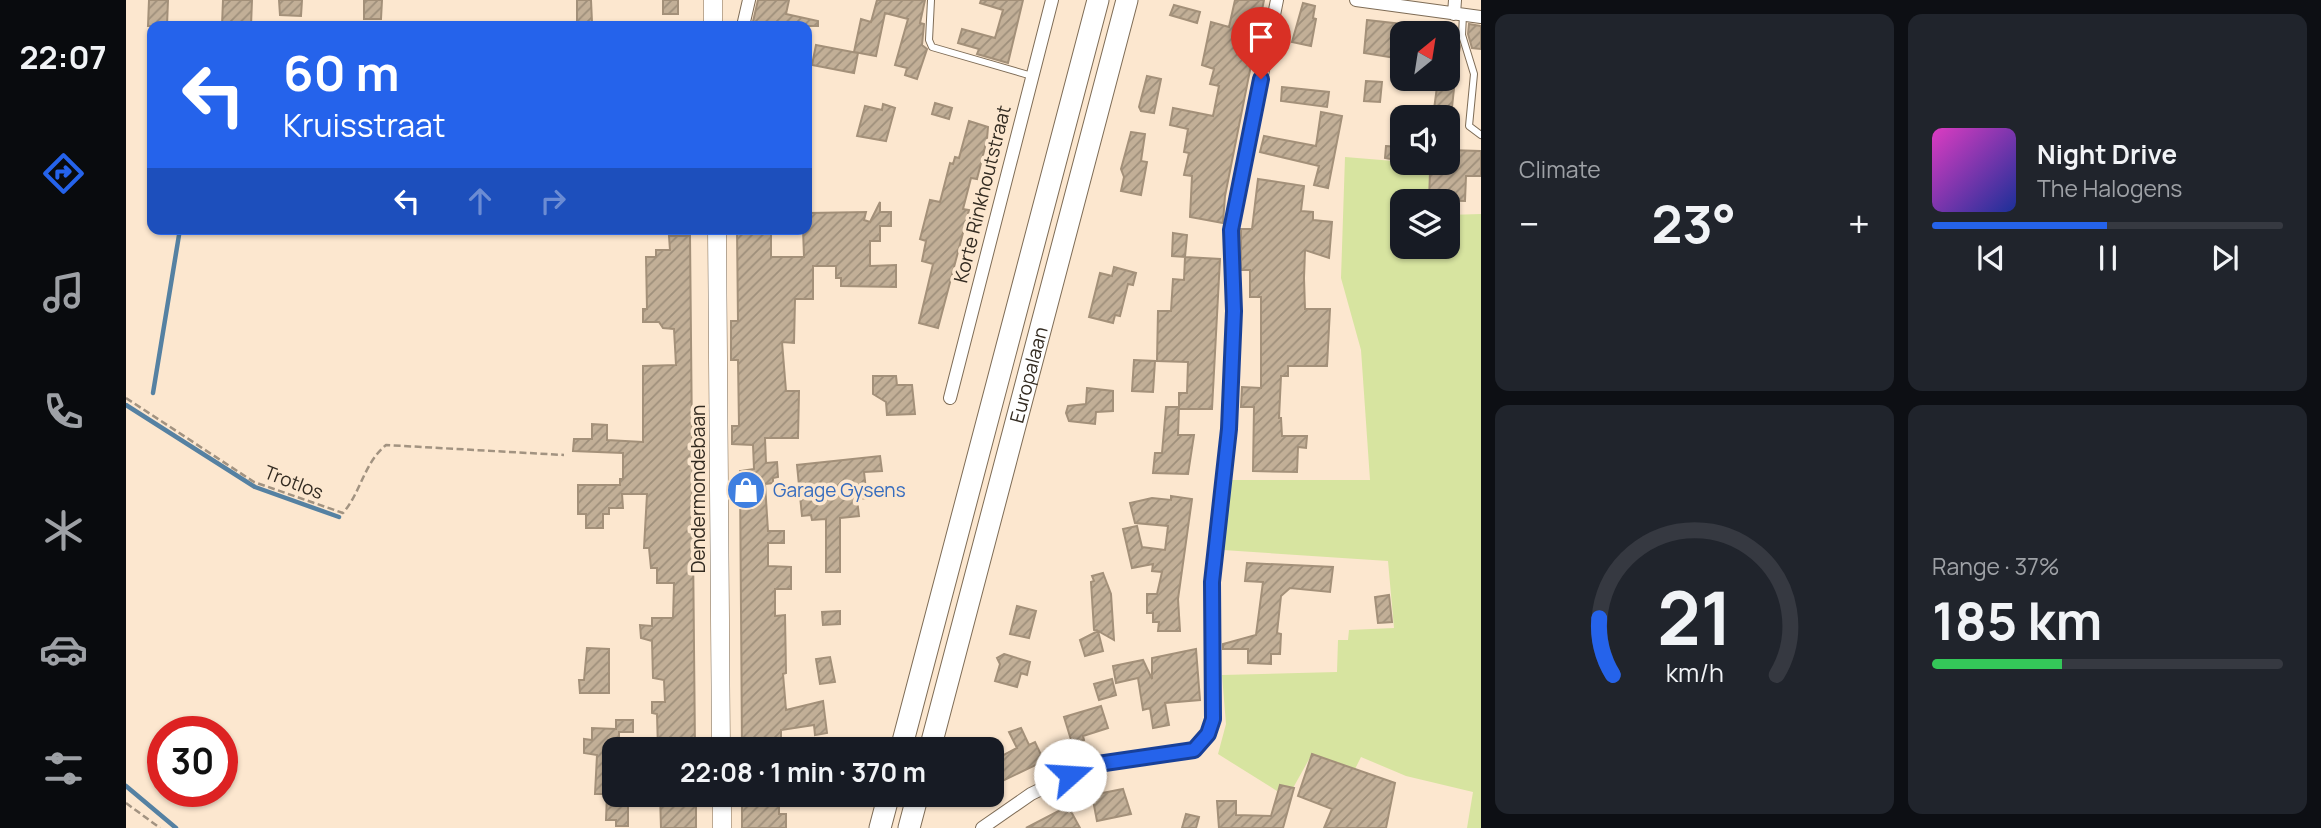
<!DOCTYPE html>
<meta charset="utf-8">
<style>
:root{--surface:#171b24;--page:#20242c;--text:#f1f3f6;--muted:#9ea1a6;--line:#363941;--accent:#2563eb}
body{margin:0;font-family:Manrope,sans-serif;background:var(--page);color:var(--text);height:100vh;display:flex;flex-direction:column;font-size:26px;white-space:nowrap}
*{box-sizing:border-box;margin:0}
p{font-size:23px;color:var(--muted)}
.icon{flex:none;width:38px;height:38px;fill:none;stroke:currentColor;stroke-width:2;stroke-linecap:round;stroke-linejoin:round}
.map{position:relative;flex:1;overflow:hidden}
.sheet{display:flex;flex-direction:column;gap:14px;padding:14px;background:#0d0f14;width:840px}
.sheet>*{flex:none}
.top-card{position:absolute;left:21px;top:21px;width:665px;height:214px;border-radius:14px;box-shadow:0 2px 5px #0004;background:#2563eb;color:#fff;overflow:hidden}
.needle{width:46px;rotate:30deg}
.fabs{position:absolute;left:1264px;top:21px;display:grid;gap:14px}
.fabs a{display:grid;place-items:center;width:70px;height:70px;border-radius:14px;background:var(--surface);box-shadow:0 2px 5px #0004;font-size:35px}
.speed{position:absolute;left:21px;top:716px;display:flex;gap:14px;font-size:35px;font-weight:700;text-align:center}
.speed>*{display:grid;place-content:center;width:91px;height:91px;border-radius:50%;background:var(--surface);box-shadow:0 2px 5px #0004;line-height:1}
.speed .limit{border:10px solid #d22;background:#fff;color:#111}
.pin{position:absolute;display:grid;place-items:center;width:60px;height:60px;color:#fff;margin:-72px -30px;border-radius:50% 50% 50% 0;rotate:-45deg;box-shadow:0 0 7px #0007}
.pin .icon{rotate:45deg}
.me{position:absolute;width:77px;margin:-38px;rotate:71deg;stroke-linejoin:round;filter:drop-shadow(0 0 5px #0008)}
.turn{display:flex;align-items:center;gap:24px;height:147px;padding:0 21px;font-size:32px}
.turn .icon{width:91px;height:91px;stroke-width:2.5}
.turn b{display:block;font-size:49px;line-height:60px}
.lanes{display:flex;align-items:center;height:66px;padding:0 21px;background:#0003;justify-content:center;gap:35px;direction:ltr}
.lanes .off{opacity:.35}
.big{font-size:52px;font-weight:700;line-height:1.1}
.sheet .card{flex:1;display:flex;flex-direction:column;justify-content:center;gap:10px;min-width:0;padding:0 24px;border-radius:14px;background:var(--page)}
.sheet .dial{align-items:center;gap:0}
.dial svg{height:182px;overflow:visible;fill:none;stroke:var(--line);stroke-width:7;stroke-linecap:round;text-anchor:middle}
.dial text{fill:var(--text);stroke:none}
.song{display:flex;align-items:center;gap:21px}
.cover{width:84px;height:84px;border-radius:10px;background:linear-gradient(135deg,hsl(310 70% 55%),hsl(230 70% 35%))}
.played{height:7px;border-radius:4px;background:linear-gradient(90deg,var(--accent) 50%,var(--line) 50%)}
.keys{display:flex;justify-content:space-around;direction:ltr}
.heat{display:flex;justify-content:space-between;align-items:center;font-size:38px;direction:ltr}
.charge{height:10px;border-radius:5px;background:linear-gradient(90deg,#34c759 37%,var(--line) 0)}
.sheet .tiles{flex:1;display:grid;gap:14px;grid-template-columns:repeat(2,1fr)}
.trip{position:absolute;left:476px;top:737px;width:402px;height:70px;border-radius:14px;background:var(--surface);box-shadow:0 2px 5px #0004;font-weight:700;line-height:70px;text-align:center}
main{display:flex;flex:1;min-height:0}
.menu{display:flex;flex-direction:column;width:126px;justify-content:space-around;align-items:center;background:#090b0e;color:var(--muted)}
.menu .icon{width:49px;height:49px}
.menu .active{color:var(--accent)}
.menu b{font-size:32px;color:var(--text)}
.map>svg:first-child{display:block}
.green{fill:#d7e4a0}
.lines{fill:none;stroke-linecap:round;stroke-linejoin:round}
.stream{stroke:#5581a2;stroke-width:4.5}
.building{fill:url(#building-hatch);stroke:#a39079;stroke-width:2}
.lane-casing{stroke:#7e6c56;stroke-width:8}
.street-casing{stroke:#7e6c56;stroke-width:14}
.secondary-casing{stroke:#7e6c56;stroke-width:19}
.highway-casing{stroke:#7e6c56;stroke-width:23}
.path{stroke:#a29381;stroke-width:2.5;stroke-dasharray:7 3.5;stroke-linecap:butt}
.lane{stroke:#fff;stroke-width:6}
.street{stroke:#fff;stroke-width:12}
.secondary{stroke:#fff;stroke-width:18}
.highway{stroke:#fff;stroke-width:21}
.route-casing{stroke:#184099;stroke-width:18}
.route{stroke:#2563eb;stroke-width:12}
.labels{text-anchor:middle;stroke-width:7;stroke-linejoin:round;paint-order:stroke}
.street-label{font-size:19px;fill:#332b21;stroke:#fce7cf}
.shop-label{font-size:19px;fill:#366cbe;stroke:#fce7cf;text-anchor:start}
</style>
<main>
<nav class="menu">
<b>22:07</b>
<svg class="icon active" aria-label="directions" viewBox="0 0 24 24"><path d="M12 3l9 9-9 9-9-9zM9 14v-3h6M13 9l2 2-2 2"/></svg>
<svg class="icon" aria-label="music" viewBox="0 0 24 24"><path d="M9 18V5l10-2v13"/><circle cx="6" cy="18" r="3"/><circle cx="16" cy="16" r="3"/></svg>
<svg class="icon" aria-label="phone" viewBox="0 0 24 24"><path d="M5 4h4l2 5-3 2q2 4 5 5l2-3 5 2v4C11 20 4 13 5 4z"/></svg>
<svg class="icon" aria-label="climate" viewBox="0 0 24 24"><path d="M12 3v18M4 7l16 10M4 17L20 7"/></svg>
<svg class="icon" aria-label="car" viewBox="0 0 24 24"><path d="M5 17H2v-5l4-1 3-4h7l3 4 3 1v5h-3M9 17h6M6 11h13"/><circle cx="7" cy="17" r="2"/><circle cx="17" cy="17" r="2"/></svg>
<svg class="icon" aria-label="filters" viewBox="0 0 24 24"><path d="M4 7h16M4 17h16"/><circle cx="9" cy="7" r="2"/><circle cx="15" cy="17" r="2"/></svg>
</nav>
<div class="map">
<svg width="1355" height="828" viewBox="0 0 1355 828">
<defs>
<pattern id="building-hatch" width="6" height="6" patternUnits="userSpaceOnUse" patternTransform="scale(1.75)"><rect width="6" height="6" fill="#c2af97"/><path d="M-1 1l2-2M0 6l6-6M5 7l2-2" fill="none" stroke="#9e8f7b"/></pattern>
</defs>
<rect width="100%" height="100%" fill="#fce7cf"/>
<path class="green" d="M1219 157 1304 164 1303 201H1276V247H1321V215L1355 214V828H1341L1347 792 1280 776 1235 757 1229 769 1186 754 1167 788 1154 785 1151 791 1092 754 1100 724 1096 675 1211 672 1212 640H1222L1223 630 1268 628 1262 561 1097 550 1104 480H1244L1235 350 1215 278Z"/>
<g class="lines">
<path class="stream" d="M27 393 54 229
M0 405 129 487 213 517
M0 786 50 828"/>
</g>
<path class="building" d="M23 0H42L41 26H22Z
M97 0H126L125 26H96Z
M153 0H176L175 16 154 15Z
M238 0H256L255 19H238Z
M451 0H465L466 22H451Z
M537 0H552V14H537Z
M632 0H663L660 14 692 21V26H626Z
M751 0H799L794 23 798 24 796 45 801 49 791 79 779 75 781 68 769 65 782 19 759 13 750 56 728 52 735 19 745 22Z
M855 0H897L882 63 851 54 853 49 832 43 836 29 869 38 877 10 854 3Z
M1109 0H1138L1099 196 1097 223 1064 217 1066 176 1058 175 1063 153 1058 152 1062 129 1044 125 1047 108 1087 116 1093 86 1084 84 1088 69 1076 65 1085 22 1103 27Z
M1177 3 1189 6 1187 18 1190 19 1185 46 1166 42Z
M1048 5 1074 12 1071 23 1044 15Z
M1241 20 1276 24V59L1238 53Z
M1343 24 1355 26V49L1346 48 1342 34Z
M1321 29 1331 30 1334 47 1329 73H1321Z
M690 45 732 53 728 73 686 65Z
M1021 76 1035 79 1028 113 1015 111 1013 107Z
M1312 79H1329L1325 117H1307Z
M1240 81 1256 82 1254 102 1238 101Z
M1156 87 1203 92 1201 107 1155 101Z
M809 103 826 108 823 119 806 114Z
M757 104 769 108 760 141 731 136 739 106 756 110Z
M1195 112 1216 116 1202 188 1188 185 1193 166 1134 152 1138 136 1190 146Z
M843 121 862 127 861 139 851 179 845 178 837 209 843 210 812 328 793 323 807 264 796 261 800 241 794 239 804 200 814 202 824 163 827 164 829 157 833 158Z
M1005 132 1019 134 1015 161 1021 162 1015 195 995 191 998 177 995 169Z
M1260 146 1272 147 1270 160 1259 158Z
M1321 150 1355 151V176H1340L1339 201 1303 200 1304 172H1315V163H1321Z
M1132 179 1178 186 1175 211 1187 212V220L1206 222 1203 258 1179 250 1178 278 1179 309H1204L1201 366H1162V376H1155L1153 418H1155L1156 436H1181L1180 448 1172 447 1171 472 1127 471 1128 407H1115L1116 387 1135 388V297H1124V270H1115V229H1126Z
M754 202V212H765V226H754V241H744V266L770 265V287L715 286V278H710V266H687V299H669L668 343 656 342 660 391H673L672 438H639L640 463 651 462 652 477 647 478V483L639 484 642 531H658V543H642V566L665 567V589H649V616L659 615 660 673 657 674 660 710 697 701 701 733 689 735 688 725 655 730V749H616L614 471 628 469 627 445 606 444V426H613L612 360H605V321H612L611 229H645V257H678L677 229 683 226V213L740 212 738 220 744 222Z
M1047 233 1061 235 1059 257 1046 256Z
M543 236H564L569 749H532L531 714 526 713V702H539L538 680 527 678 526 641 515 638 514 625 526 626V618H547L548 583H531V568H525L523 548H518L521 494H496L497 508H483V514H477V528H460V514H452V485H494V479H497V453L447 451 448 439H466V424L481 425V440L517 442V366L550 365 548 329 537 328 533 322H517V309H521L520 257H530V250H544Z
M1059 257 1094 259 1086 409H1053V393H1061L1062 362 1031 361 1032 311H1045L1047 279 1058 280Z
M988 267 1010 273 1007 285 1002 284 994 316 989 315 987 323 963 317 974 273 986 276Z
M1008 360 1029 361 1027 392 1006 391Z
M747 376H770L771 385H786L789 414 761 415 760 402 747 394Z
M961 388 987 391V411L970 412 969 424 943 421 940 413 942 406 960 404Z
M1040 407H1053L1052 435H1068L1062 474 1027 473 1029 453H1036Z
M754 456 756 471 738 472 741 498 731 499 733 516 714 518V572H700V519L686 520 685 515 676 516 671 465Z
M1045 496 1066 499 1052 599 1054 631H1032L1033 622H1027V613H1021V594H1031L1036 572 1026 571 1027 564 1006 568 997 529 1011 526 1016 547 1039 550 1042 526 1009 523 1004 503 1026 498 1045 500Z
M1121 563 1207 567 1204 592 1164 588 1155 596 1151 633 1155 634 1154 654H1145V664L1122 663V649H1097V644L1130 635 1137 582 1119 581Z
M977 573 985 594 988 640 972 631 977 651 959 656 954 640 972 631 968 630 965 582 968 581 966 576Z
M1263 595 1266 622 1252 623 1249 597Z
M891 606 910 611 903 638 884 634Z
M714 611V624L697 625 696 612Z
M461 648 483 649V693H454L453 680H458Z
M1070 649 1074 700 1039 703 1043 725 1027 728 1024 708 1017 710 1012 678 990 683 987 666 1017 660 1026 679V658Z
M878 654 904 662 901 675 895 673 891 687 869 681 874 664 871 658Z
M704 657 709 682 694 684 690 659Z
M986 679 990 695 973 700 968 684Z
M975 706 982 728 957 736 958 740 946 743 938 717Z
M490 720H507V732H493V749H488V794H469L471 755 458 753V739L466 740V728L490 729Z
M895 728 903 745 909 742 918 761 866 786V761L891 748 883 732Z
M1186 754 1269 783 1260 828H1198L1206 809 1172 796Z
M1154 785 1168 788 1157 828H1093L1091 801H1110V815L1145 816Z
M997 789 1005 814 971 821 966 795Z
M481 794H502V826H490V820H480Z
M534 794H570V828H535Z
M616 794H653V814H660V828H616Z
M942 806 954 828H900Z
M1060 814 1073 817 1070 828H1056Z"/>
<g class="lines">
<defs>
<path id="lane" d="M805 0 803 40 806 47 906 76
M1337 15 1336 35 1348 74 1343 126 1355 135"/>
<path id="street" d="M1230 0 1355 17
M1328 14 1329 0
M617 26 623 0
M824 398 926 0
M856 828 905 794 965 765 1068 750 1082 734 1087 719 1086 582 1103 429 1108 311 1105 230 1151 0"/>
<path id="secondary" d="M587 0V26
M591 229 595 749
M596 794V828"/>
<g id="highway">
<path d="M775 749 972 0"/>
<path id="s1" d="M804 749 1001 0"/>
<path d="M754 828 763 794"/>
<path d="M783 828 792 794"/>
</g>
</defs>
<use href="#lane" class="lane-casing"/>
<use href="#street" class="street-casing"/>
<use href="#secondary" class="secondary-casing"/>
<use href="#highway" class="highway-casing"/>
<path class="path" d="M0 398 128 482 217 513C235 492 238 463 260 445L438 455
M0 803 34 828"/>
<use href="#lane" class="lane"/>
<use href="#street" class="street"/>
<use href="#secondary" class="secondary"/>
<use href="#highway" class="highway"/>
</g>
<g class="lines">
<defs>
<path id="route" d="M944 775 965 765 1068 750 1082 734 1087 719 1086 582 1103 429 1108 311 1105 230 1135 79"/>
</defs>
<use href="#route" class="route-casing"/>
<use href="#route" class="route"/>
</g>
<defs>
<symbol id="shop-disc" viewBox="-11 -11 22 22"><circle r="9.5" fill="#3f7fe0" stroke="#fce7cf"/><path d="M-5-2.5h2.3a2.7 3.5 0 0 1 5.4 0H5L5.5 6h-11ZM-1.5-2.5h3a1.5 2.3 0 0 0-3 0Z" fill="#fff"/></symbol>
</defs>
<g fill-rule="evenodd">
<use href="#shop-disc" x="598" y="468" width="44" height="44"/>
</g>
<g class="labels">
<g class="street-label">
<text transform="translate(856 194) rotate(-76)" y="7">Korte Rinkhoutstraat</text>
<text dy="7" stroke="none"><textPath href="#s1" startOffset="387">Europalaan</textPath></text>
<text transform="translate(168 482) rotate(21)" y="7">Trotlos</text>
<text transform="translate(572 489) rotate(-90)" y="7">Dendermondebaan</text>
</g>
<g class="shop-label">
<text x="647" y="497">Garage Gysens</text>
</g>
</g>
</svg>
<div class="fabs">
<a><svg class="needle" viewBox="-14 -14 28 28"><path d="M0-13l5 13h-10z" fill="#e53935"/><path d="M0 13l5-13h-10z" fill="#9ea1a6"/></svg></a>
<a><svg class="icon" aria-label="sound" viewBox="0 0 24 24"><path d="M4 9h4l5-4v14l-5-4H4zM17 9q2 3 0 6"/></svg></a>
<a><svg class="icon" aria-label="layers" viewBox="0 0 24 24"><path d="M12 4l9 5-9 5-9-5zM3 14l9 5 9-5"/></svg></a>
</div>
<div class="speed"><div class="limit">30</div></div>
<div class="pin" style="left:1135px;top:79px;background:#d93025"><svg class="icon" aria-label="arrive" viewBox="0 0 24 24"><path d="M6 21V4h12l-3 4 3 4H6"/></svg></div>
<svg class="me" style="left:944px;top:775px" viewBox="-20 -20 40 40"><circle r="19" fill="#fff"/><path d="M0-13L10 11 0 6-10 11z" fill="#2563eb"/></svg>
<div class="trip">22:08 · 1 min · 370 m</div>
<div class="top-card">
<div class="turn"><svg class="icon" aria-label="left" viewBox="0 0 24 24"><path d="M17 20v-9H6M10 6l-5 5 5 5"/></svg><div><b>60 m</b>Kruisstraat</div></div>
<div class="lanes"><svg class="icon" aria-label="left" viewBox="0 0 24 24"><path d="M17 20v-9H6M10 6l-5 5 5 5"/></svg><svg class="icon off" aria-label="ahead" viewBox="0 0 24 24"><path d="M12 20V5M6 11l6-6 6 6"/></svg><svg class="icon off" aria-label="right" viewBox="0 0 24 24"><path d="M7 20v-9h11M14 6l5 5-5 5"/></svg></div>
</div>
</div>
<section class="sheet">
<div class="tiles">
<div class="card"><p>Climate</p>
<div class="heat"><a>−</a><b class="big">23°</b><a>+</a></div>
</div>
<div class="card">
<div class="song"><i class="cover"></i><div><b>Night Drive</b><p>The Halogens</p></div></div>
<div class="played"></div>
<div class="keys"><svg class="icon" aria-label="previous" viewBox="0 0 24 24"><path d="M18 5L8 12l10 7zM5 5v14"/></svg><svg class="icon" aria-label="pause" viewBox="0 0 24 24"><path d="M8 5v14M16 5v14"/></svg><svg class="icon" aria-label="next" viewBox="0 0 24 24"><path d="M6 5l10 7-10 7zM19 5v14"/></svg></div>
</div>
<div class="card dial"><svg viewBox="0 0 100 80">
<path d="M14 69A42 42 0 1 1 86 69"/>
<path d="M14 69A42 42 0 0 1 8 44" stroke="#2563eb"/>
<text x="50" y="56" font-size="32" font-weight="700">21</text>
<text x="50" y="72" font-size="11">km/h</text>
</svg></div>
<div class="card"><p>Range · 37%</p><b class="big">185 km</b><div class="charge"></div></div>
</div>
</section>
</main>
